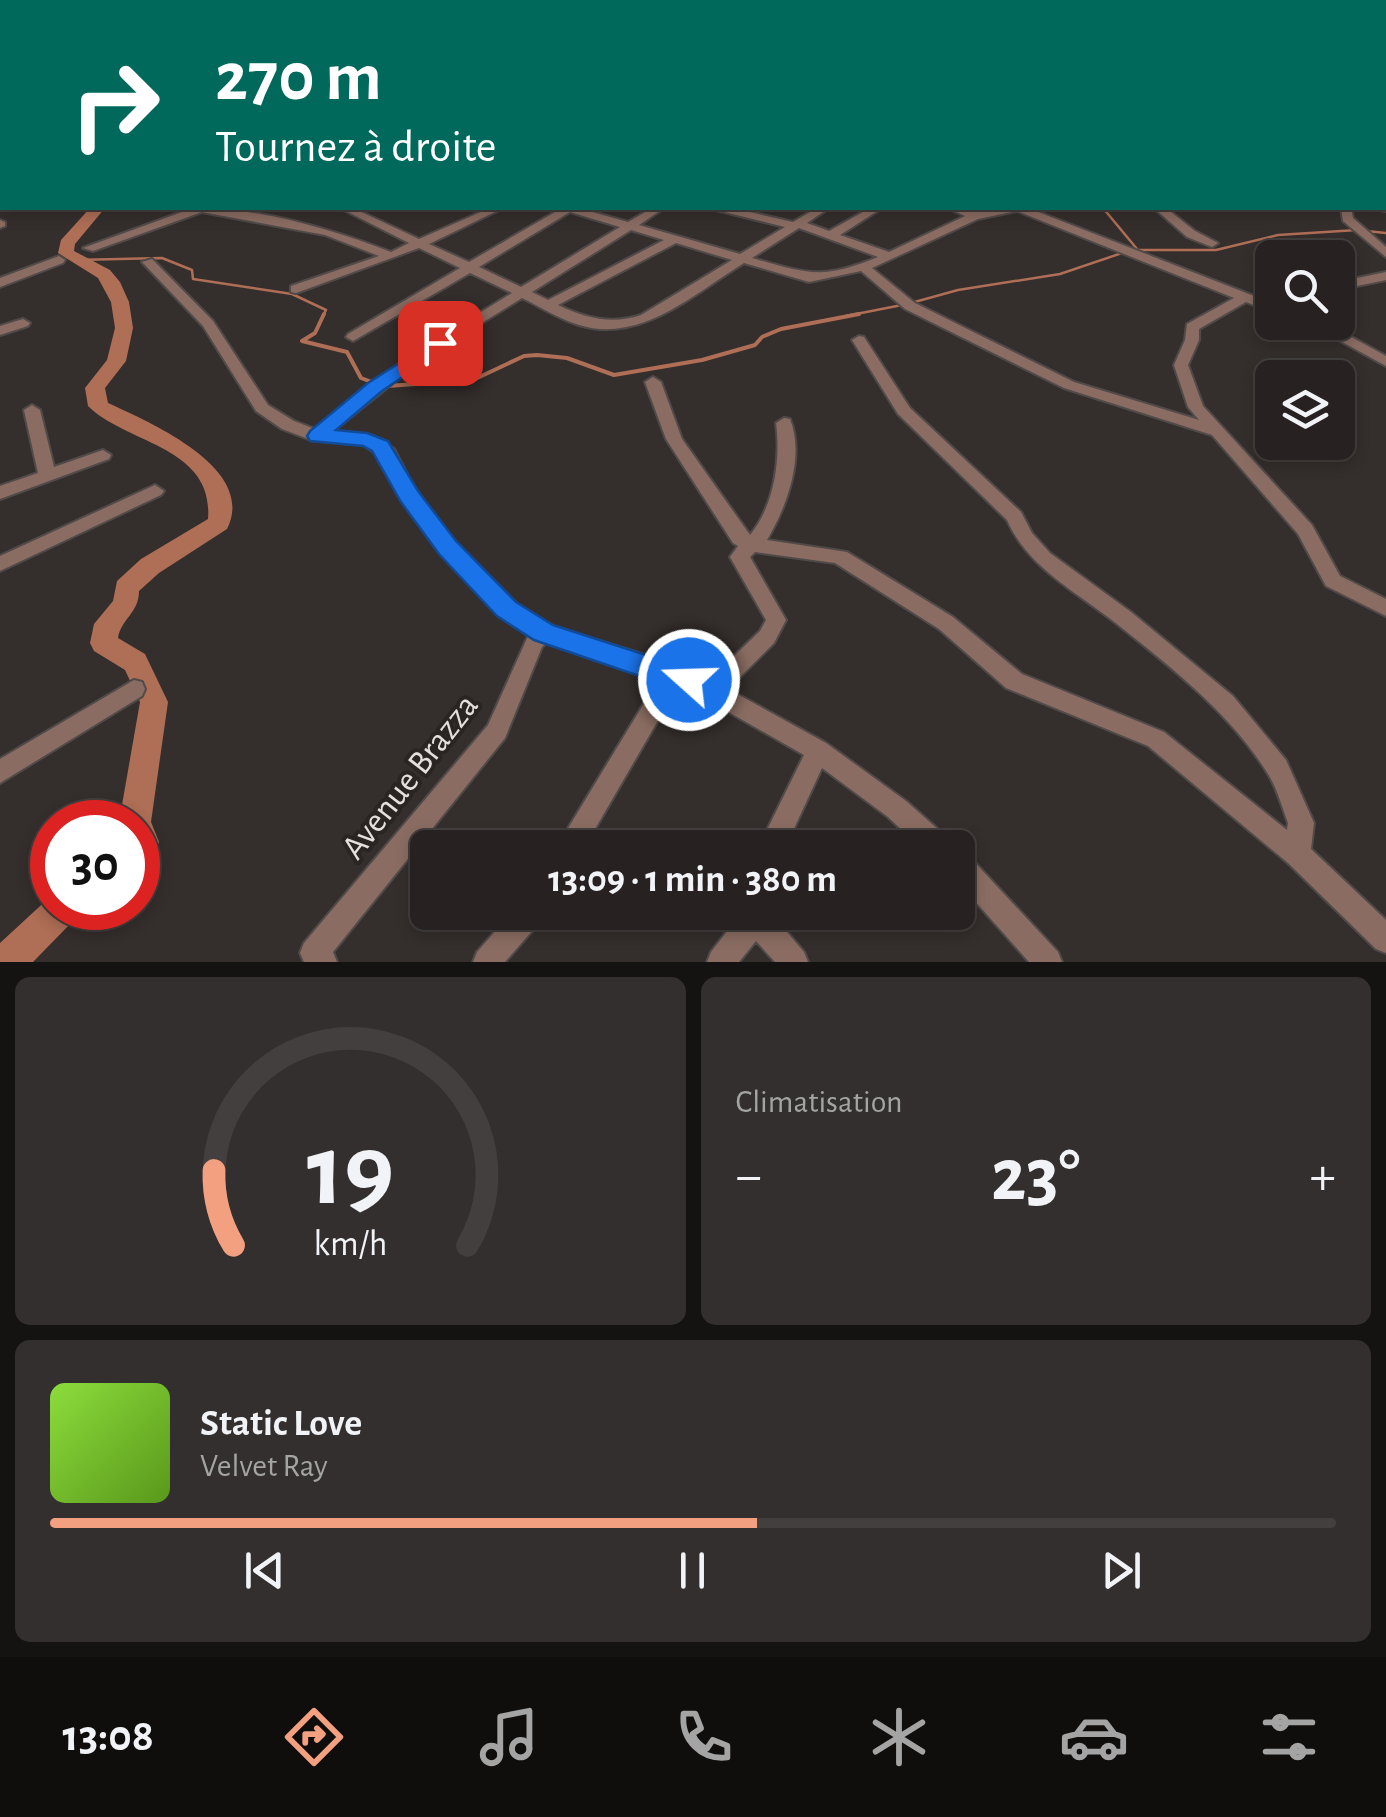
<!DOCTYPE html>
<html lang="fr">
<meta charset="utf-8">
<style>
:root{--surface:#272221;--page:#332f2e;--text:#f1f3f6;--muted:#a4a4a5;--line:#433f3f;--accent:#f3a081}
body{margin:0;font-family:"Alegreya Sans",sans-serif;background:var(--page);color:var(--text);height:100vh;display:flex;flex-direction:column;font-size:38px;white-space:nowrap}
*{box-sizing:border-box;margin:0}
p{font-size:32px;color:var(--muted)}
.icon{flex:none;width:55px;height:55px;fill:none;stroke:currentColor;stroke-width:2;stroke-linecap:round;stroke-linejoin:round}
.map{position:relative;height:962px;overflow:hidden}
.side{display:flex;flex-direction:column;gap:15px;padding:15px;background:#151312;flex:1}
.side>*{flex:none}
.guide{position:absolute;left:0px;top:0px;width:1388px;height:210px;box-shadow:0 5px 15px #0003,0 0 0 2px var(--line);background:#00695c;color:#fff;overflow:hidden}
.fabs{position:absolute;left:1255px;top:240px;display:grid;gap:20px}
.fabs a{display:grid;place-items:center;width:100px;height:100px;border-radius:15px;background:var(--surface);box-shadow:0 5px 15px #0003,0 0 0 2px var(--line);font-size:50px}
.speed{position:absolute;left:30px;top:800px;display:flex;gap:20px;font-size:50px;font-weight:700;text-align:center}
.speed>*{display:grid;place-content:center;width:130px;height:130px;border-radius:50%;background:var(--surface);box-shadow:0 5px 15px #0003,0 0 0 2px var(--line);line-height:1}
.speed .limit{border:15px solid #d22;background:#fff;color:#111}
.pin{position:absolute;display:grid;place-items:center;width:85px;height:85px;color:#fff;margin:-42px;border-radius:20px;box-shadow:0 5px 15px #0006}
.me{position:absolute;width:110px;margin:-55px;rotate:290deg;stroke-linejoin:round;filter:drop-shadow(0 0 8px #0008)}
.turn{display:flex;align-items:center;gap:35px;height:210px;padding:0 50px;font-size:45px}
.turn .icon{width:130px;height:130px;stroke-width:2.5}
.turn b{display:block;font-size:70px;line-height:85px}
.big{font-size:75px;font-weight:700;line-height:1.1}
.side .tile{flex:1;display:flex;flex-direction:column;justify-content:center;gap:15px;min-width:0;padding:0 35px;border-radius:15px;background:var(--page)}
.side .dial{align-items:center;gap:0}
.dial svg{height:260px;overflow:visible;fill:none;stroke:var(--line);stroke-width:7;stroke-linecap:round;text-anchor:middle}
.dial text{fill:var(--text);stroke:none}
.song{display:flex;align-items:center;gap:30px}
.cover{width:120px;height:120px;border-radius:15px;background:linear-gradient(135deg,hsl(90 70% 55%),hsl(90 70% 35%))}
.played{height:10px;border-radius:5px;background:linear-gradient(90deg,var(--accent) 55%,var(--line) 55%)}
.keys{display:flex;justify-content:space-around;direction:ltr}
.heat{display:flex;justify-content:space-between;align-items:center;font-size:55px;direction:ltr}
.side .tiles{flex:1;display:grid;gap:15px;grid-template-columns:1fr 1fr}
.tile:last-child{grid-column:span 2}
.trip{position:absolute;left:410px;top:830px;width:565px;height:100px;border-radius:15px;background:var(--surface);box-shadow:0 5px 15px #0003,0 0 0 2px var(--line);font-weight:700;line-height:100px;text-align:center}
.tabs{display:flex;height:160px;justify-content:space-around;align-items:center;background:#100e0d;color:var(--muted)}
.tabs .icon{width:70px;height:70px}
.tabs .selected{color:var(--accent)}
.tabs b{font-size:45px;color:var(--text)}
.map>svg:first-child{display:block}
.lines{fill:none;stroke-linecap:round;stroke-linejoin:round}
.stream-far1{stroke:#af6e56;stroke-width:2.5}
.stream{stroke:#af6e56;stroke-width:4}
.river{fill:#af6e56;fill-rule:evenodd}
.minor-casing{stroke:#504a49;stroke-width:4}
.minor{fill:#8a6c62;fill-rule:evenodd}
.route{fill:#1a73e8;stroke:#114b97;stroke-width:2.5}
.labels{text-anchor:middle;stroke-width:8;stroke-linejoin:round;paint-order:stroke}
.near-street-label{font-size:35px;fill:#e4e0df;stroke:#2a2523}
</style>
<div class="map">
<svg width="1386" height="962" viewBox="0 0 1386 962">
<rect width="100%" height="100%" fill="#342e2c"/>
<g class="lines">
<path class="stream-far1" d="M1103 208 1137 249
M1366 231 1386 233
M1134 250H1216L1278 235 1357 230
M76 260 162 258 192 270 193 279 292 294 326 310 323 316
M911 303 958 290 1060 274 1125 252
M846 316 902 305"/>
<path class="stream" d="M324 314 315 333 302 341 347 352 361 378 377 384
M387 386 473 380 524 356 537 355 567 358 614 375 702 360 755 345 762 337 781 329 859 314"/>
<path class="river" d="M90 208H105L75 244 74 251 110 270 120 282 129 302 133 328 126 361 105 388 108 403C149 422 258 468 227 529L159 573 139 591C139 613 121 619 118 638L145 654 168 702 151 822 159 842 150 863 138 867V822H119L140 702 125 670 94 651 90 643 94 624 113 601 117 581 141 559 208 519C214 446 126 444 88 406L85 388 107 360 115 328 111 302 98 278 58 253 61 240Z
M52 895V908H79L74 920 33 962H0V943Z"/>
<defs>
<path id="minor" d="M0 0 11 2 0 4Z
M220 0H226V2H220Z
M330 0H336L337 2H331Z
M1385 15H1386V19H1385Z
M0 18H2V23H0Z
M0 45H2V49H0Z
M2 72V79L0 80V73Z
M1385 79H1386V85H1385Z
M0 90 2 91V97L0 96Z
M2 113V120L0 121V114Z
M1385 127H1386V134H1385Z
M1385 153H1386L1385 160Z
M1385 205 1386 211 1380 210 1379 208H1385Z
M193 208C260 208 328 228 391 252L409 243 340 208H353L419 239 490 208H503L429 244 469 262 562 208H578L628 222 652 208H664L639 225 740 254 785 227 716 210 715 208H732L793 222 817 208H829L807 223 829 231 870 208H882L840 235 889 252 965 216 948 208H962L976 212 1002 208H1028L1272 303V312L1246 302 1199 329V340L1188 365 1203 406 1312 525 1340 576 1386 599V616L1326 586 1298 534 1212 435 1064 388 905 309 861 271 809 282 744 263C695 293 641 344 579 325 559 319 541 307 522 298L419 362 332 432 373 436 394 449 417 494 454 542 514 603 551 627 666 661 709 680 760 631 766 620 730 557 738 546 733 543 666 439 645 382 653 377 661 382 682 439 750 535C774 506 781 460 776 423L784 418 790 419C805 457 787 506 767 540L847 552 953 617 1022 674 1164 732 1287 830 1288 823C1282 807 1277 788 1268 774 1231 714 1171 667 1117 624 1077 592 1028 568 1007 520L898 414 852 340 859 336 864 337 910 408 1021 512 1032 533 1050 553 1131 612 1233 696 1286 760 1314 823 1311 849 1386 920V953L1376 949 1288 863 1148 746 1006 688 939 629 835 563 755 552 750 557 786 620 774 643 728 689 826 743 906 801 949 839 953 848H921L888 817 822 768 785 848H758L804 755 704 698 673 683 664 710 584 848H556L646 700 654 675 547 642 542 647 505 738 333 952 337 962H304L300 953 304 943 488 725 529 634 500 615 440 552 403 501 381 456 363 445 311 440 282 429 256 411 203 326 142 262 152 259 213 321 268 405 294 421 315 429 409 356 512 293 470 273 353 341 346 337 348 334 460 268 419 248 296 293 291 292V286L379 256 325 235 202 212 93 251 83 248ZM1017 211 1234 298 1187 324 1185 340 1174 365 1188 407 1199 420 1074 382 915 303 872 268 978 219ZM570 212 620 227 521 287 479 267ZM799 228 878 257C821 280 809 274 752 258ZM631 230 664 240 548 300 532 292ZM676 243 732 260 641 315C612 325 585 318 558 305Z
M1154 208H1166L1195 231 1218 243 1212 247 1187 237Z
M1341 208H1351L1353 218 1386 247V257L1343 221Z
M0 220 5 222V226L0 228Z
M59 256 65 260 63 263 0 287V278Z
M1386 272V280L1338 290V282Z
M23 319 30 323 28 326 0 335V326Z
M1306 322H1324L1386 356V366Z
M32 405 40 410 54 467 103 450 111 455 109 459 0 499V486L38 473 24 410Z
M155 485 164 491 161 495 0 571V556Z
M134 680 142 682 145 689 142 696 0 783V759Z
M958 850 967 854 1058 952 1062 962H1029L958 882Z
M512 912H543L540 922 505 962H473L477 952Z
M742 912H770L804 952 808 962H775L756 941 739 962H707L711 952Z"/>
</defs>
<use href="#minor" class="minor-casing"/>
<use href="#minor" class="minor"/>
</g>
<path class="route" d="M440 337 447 339V347L382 391 336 430 367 433 388 441 418 491 456 541 516 602 553 625 699 672 703 680 699 689 689 693 534 640 497 616 439 554 401 502 372 451 363 446 310 441 307 436 310 431 368 383Z"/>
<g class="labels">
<g class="near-street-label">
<text transform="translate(409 776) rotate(-52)" y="12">Avenue Brazza</text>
</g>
</g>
</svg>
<div class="fabs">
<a><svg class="icon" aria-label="search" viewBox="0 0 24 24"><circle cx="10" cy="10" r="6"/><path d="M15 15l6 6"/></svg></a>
<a><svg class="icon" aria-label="layers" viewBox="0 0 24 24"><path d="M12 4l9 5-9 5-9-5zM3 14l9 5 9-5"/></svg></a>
</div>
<div class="speed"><div class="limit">30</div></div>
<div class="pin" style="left:440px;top:343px;background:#d93025"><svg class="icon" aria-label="arrive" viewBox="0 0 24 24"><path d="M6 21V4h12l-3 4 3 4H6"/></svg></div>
<svg class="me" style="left:689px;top:680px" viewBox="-20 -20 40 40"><circle r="17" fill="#1a73e8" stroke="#fff" stroke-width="3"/><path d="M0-11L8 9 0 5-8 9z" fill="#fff"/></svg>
<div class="trip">13:09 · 1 min · 380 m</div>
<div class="guide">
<div class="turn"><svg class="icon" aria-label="right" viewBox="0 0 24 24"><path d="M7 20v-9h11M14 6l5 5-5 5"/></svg><div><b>270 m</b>Tournez à droite</div></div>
</div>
</div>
<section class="side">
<div class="tiles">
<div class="tile dial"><svg viewBox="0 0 100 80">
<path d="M14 69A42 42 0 1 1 86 69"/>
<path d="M14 69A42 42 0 0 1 8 46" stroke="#f3a081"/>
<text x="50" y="56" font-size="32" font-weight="700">19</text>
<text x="50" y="72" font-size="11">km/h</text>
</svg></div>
<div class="tile"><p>Climatisation</p>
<div class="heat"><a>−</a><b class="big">23°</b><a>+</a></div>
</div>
<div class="tile">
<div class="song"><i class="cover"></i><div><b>Static Love</b><p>Velvet Ray</p></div></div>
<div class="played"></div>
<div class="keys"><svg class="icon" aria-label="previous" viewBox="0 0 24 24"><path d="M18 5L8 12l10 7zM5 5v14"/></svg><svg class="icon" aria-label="pause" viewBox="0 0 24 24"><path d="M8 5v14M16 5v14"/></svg><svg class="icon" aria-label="next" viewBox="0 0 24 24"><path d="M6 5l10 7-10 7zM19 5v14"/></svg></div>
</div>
</div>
</section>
<nav class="tabs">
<b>13:08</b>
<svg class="icon selected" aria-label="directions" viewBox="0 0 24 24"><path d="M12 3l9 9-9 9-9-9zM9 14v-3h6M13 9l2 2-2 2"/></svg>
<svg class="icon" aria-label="music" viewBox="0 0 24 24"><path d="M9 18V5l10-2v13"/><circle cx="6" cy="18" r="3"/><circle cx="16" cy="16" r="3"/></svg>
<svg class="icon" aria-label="phone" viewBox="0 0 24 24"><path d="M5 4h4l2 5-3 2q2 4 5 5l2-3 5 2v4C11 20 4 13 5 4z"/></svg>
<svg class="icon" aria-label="climate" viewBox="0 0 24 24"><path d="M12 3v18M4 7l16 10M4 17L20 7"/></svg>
<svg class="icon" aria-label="car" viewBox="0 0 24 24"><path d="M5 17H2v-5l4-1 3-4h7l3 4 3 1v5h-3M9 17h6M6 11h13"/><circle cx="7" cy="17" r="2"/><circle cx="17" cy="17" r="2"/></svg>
<svg class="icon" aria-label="filters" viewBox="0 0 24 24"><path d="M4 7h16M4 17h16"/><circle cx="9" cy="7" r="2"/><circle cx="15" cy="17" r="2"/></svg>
</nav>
